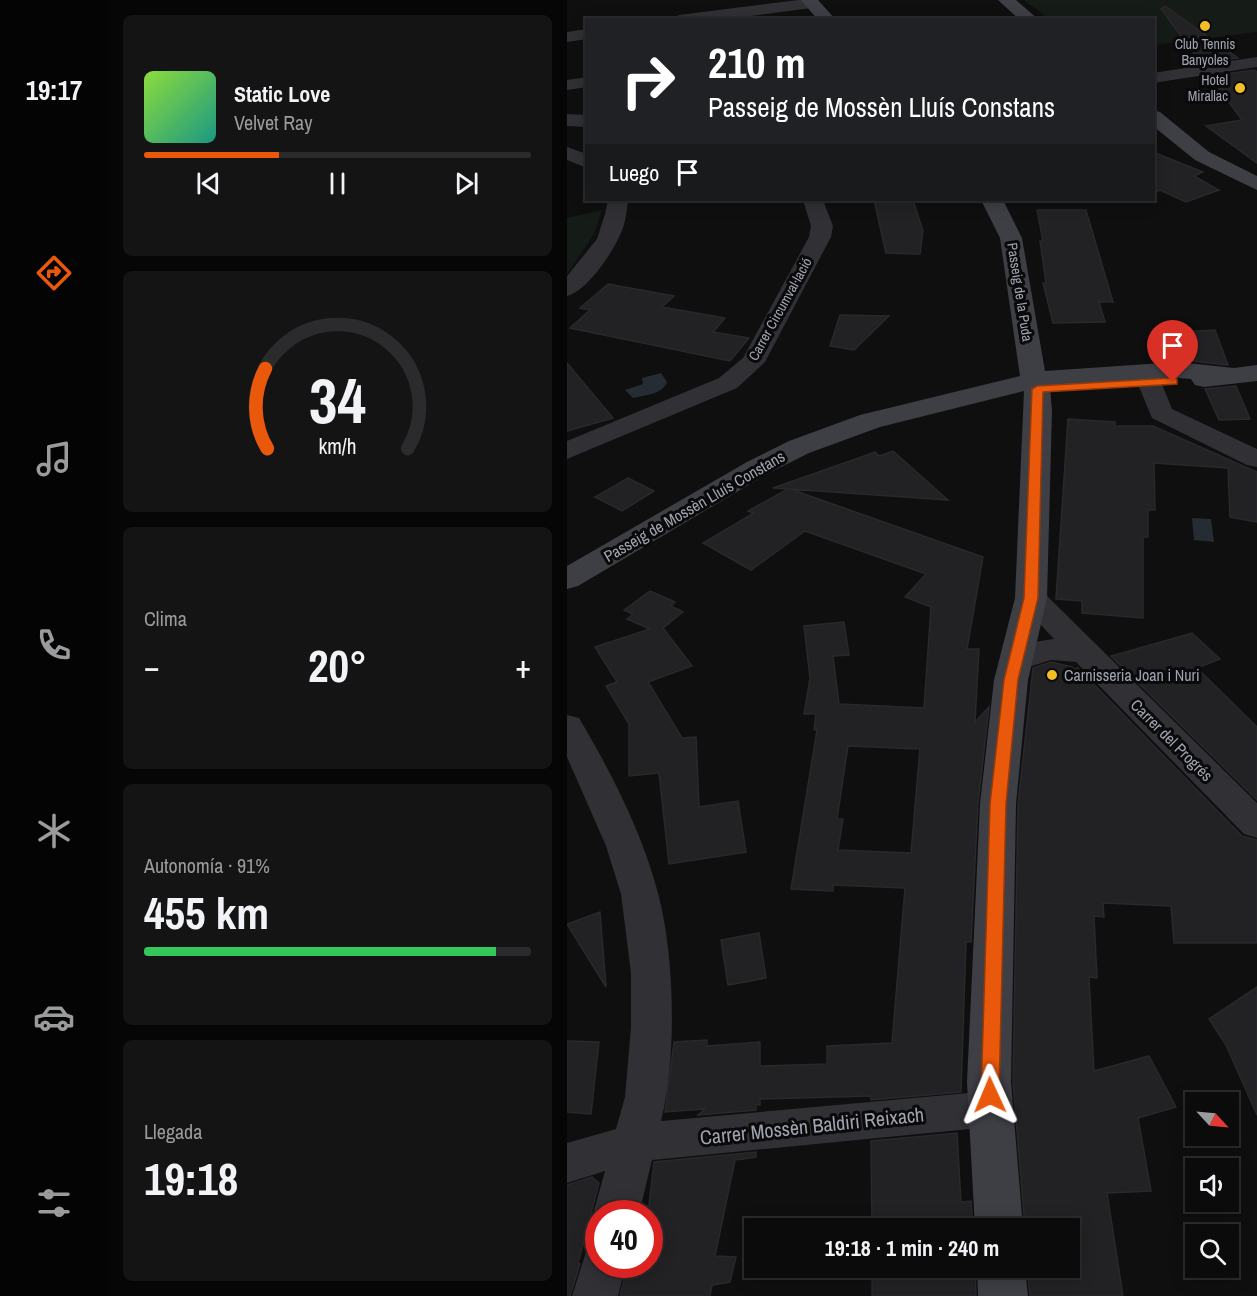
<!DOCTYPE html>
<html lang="es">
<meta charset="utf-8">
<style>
:root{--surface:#0b0b0c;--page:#141415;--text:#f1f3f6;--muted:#9a9b9d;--line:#2b2b2d;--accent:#ea580c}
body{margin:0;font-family:"Archivo Narrow",sans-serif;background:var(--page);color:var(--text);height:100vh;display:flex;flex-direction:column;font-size:22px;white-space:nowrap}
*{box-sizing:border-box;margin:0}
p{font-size:20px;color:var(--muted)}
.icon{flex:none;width:33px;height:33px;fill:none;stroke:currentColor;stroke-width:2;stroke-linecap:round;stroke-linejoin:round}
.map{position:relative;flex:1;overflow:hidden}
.panel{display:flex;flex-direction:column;gap:15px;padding:15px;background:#060607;width:459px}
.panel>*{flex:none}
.hud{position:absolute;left:18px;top:18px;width:570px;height:183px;border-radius:0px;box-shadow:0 3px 15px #0003,0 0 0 2px var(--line);background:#202124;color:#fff;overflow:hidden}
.needle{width:39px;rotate:116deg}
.controls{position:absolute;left:618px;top:1092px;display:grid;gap:12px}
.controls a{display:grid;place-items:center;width:54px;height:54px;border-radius:0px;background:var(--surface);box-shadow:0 3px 15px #0003,0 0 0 2px var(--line);font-size:30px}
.speed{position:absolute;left:18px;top:1200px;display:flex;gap:12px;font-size:30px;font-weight:700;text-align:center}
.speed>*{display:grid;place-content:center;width:78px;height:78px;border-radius:50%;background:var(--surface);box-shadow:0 3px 15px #0003,0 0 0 2px var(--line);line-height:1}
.speed .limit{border:9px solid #d22;background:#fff;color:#111}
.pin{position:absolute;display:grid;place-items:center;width:51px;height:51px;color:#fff;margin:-62px -26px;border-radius:50% 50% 50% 0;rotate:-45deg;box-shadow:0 0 6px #0007}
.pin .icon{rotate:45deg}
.me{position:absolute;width:66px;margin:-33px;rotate:359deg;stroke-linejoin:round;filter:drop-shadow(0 0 4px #0008)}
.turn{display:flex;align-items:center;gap:21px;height:126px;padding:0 24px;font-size:27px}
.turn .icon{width:78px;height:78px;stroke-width:2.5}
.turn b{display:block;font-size:42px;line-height:51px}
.then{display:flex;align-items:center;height:57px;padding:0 24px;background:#0003;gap:12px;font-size:22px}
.big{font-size:45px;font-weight:700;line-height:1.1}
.panel .card{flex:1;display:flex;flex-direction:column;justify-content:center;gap:9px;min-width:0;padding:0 21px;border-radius:9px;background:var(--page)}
.panel .dial{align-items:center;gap:0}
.dial svg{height:156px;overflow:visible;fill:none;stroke:var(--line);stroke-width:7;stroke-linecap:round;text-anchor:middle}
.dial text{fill:var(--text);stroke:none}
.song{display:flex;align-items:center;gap:18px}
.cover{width:72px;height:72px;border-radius:9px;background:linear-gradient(135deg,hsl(90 70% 55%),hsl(170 70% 35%))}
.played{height:6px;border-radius:3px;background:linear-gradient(90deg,var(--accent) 35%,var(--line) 35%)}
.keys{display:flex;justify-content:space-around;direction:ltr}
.heat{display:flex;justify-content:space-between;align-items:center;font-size:33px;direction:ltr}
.charge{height:9px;border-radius:4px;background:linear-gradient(90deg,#34c759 91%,var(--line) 0)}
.trip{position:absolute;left:177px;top:1218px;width:336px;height:60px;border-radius:0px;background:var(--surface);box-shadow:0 3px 15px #0003,0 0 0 2px var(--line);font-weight:700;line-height:60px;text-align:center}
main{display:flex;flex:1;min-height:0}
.dock{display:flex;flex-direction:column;width:108px;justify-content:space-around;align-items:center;background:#040405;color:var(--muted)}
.dock .icon{width:42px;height:42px}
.dock .current{color:var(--accent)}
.dock b{font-size:27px;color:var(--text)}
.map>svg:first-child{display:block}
.green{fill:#151b17}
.water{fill:#262c34}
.building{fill:#222224;stroke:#29292c;stroke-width:1.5;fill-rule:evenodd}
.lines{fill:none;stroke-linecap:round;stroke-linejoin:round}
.street{fill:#303035;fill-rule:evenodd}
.secondary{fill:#3e3f45;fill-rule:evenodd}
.route{fill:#ea580c;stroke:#983908;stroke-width:1.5}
.poi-dot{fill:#f3bf25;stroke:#0a0a0b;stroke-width:2}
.labels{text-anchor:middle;stroke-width:6;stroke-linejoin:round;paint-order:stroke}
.far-poi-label{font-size:14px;fill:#a0a4b1;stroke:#0a0a0b}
.far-street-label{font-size:14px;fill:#a0a4b1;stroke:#0a0a0b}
.street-label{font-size:16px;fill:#a0a4b1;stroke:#0a0a0b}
.poi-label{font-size:16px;fill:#a0a4b1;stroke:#0a0a0b;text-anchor:start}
.near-street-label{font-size:20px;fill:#a0a4b1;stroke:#0a0a0b}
</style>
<main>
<nav class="dock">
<b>19:17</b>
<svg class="icon current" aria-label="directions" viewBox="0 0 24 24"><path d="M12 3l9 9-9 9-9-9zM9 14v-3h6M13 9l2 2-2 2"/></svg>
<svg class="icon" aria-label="music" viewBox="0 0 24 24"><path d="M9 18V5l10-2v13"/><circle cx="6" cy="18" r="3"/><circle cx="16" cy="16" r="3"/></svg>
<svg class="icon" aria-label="phone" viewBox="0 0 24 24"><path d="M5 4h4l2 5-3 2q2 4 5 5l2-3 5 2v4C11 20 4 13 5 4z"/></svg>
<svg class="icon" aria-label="climate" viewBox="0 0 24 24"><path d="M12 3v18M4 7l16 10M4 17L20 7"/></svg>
<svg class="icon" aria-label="car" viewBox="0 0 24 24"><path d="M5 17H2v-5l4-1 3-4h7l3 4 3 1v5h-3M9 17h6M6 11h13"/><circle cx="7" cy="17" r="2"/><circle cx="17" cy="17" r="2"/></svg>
<svg class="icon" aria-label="filters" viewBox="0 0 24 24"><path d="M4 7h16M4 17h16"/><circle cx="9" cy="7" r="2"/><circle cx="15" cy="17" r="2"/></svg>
</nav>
<section class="panel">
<div class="card">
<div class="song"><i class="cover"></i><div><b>Static Love</b><p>Velvet Ray</p></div></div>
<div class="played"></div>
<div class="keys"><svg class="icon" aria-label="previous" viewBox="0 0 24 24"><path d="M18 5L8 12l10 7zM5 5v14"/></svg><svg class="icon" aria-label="pause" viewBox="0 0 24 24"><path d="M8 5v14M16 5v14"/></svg><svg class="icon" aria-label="next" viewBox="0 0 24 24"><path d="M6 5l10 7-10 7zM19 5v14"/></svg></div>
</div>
<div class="card dial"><svg viewBox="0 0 100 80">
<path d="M14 69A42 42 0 1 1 86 69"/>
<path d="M14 69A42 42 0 0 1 13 28" stroke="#ea580c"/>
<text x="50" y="56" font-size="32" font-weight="700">34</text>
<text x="50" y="72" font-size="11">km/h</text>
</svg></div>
<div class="card"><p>Clima</p>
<div class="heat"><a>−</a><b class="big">20°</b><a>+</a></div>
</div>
<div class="card"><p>Autonomía · 91%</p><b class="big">455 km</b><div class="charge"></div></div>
<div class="card"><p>Llegada</p><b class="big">19:18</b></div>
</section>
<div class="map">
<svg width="690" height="1296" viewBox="0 0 690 1296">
<rect width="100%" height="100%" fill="#0f0f10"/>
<path class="green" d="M457 0H690V32L587 45 586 20 482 19Z
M35 210 27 234 0 274V218Z"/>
<path class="water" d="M94 373 100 382C95 395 78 395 66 398L58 390 76 384 75 378Z
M625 518 644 519 647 542 627 540Z"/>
<path class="building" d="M598 6 671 58 634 63 594 9Z
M687 70 690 72V163L639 126 675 120 643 76Z
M586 152 636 172 627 176 652 190 619 202 593 190 586 193Z
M307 200H346L356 231 353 254 319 253Z
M470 210H519L546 302H532L538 322 486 323 476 283H479L473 241H476Z
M41 284 107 296 95 307 158 318 146 332 182 338 163 361 3 328 23 310 13 308Z
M273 315 322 316 287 350 263 346Z
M648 330 661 365 625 361 612 332Z
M0 363 46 418 0 431Z
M669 386 683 419 652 420 638 389Z
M501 419 548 422V426H586L690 472V522L663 517 661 468 587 463 588 510H581V537H576V618L515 613V601L489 599Z
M326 451 381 500 223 489 416 557 400 649H412L408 722 422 707 411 804 404 942H399L394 1092 304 1100V1096L193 1099V1105H189V1110L131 1115 138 1109 98 1112 107 1042 140 1040V1046L193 1042V1066L260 1064V1046L325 1043 338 888 266 885V891L224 889 250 730H247L249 714H237L243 678 237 626 277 622 282 655 266 656 272 704 357 708 364 607 338 597 359 574 238 531 184 570 136 543 187 513 181 511 221 489 206 488 308 452 312 456ZM281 746 353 749 344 853 271 850 276 819H270Z
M61 478 87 491 55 511 28 497Z
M83 591 108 602 104 606 116 612 96 628 125 666 81 682 115 738 129 737 132 807 171 801 179 852 102 864 92 773 62 776V724L39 686 50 682 28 647 83 629 60 619 66 614 57 610Z
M625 633 653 659 630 668 690 727V800L544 656Z
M484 662 505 667 507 669 511 668 675 836 690 840V943H607L604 906 536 903 537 917 527 916 530 978 522 977 527 1071 582 1056 609 1107 571 1118 584 1191 540 1193 556 1296H463L460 1268H502V1228H458L446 1082 451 804 466 668Z
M33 912 39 987 0 924Z
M192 933 199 978 161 985 154 940Z
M690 987V1115L659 1045 642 1019Z
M0 1041 32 1042 24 1114 0 1112Z
M390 1133 394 1202 404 1201 406 1228H305L304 1141Z
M189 1152V1157L168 1160 148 1256 169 1257 163 1282 145 1285 143 1296H53L61 1264H82L81 1214 87 1162Z
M25 1177 32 1183 11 1264H13L3 1296H0V1185Z
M305 1268H408L409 1296H305Z"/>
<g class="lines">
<path class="street" d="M231 0H251L253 3 245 8 154 20H104L112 15Z
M20 29V39L0 42V32Z
M690 57V67L586 83V73Z
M20 77V87L0 90V80Z
M0 114 20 115V127L0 126Z
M0 147 20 154V168L0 160Z
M41 200H61C60 209 59 219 56 228 49 248 21 291 0 296V276L30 239 38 214Z
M236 200H256L266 226 264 237 198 362 170 388 0 459V441L152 378 176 358 242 237 244 226Z
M581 369 590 372 605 409 690 449V467L680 465 585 418 568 377 572 372Z
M464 589 475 591 690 803V838L677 834 509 662 484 660 449 671 438 668 433 661C443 646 470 641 487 639L449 598 453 591Z
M0 715 12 718C44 772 75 832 91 893 108 957 110 1058 94 1121L424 1091 439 1096 445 1109 439 1122 424 1127 85 1160 72 1214H32V1225L26 1214 38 1171 0 1183V1143L49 1129 58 1097 64 1027V973L54 894 39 846 0 757Z
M32 1244V1264H59L51 1296H5L20 1249Z"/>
<path class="secondary" d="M234 0H251L269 20H251Z
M431 0H449L472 20H453Z
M586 110 593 112 642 152 690 176V190L628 160 586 126Z
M414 200H436L455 238 478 371 611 362 667 368 690 365V381L637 387 628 385 624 379 611 378 483 387 485 411 480 598 461 680 449 804 444 1082 456 1228H408L400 1082 413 804 427 680 448 598 457 391 313 427 242 453 200 474 11 586 0 589V566L180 462 222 441 293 415 453 376 433 238Z
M410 1268H458L461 1296H411Z"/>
</g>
<path class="route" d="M606 378 610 379V384L476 392 471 598 451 680 439 804 432 1095 429 1101 423 1103 416 1101 414 1095 423 804 437 680 457 598 465 389 470 386Z"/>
<g class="poi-dot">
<circle cx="638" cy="26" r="6"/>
<circle cx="673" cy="88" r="6"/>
<circle cx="485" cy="675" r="6"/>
</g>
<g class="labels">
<g class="far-poi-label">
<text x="638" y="49">Club Tennis<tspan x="638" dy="16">Banyoles</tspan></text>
<text x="661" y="85" text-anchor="end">Hotel<tspan x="661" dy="16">Mirallac</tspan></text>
</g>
<g class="far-street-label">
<text transform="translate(453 292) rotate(81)" y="5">Passeig de la Puda</text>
<text transform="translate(213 309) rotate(-61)" y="5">Carrer Circumval·lació</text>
</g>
<g class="street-label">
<text transform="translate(127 506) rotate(-30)" y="6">Passeig de Mossèn Lluís Constans</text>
<text transform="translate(605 740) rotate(45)" y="6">Carrer del Progrés</text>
</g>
<g class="poi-label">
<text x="497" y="681">Carnisseria Joan i Nuri</text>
</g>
<g class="near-street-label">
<text transform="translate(245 1126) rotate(-6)" y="7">Carrer Mossèn Baldiri Reixach</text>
</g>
</g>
</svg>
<div class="controls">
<a><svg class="needle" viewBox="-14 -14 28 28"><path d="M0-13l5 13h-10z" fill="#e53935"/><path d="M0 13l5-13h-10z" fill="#9a9b9d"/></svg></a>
<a><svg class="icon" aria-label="sound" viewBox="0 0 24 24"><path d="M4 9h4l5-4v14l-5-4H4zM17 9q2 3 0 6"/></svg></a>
<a><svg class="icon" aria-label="search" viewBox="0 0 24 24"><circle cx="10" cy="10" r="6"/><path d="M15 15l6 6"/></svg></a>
</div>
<div class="speed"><div class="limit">40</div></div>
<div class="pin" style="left:606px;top:382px;background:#d93025"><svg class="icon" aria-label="arrive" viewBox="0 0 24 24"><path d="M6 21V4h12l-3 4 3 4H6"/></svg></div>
<svg class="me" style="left:423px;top:1095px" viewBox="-20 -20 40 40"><path d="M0-17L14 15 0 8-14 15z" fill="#ea580c" stroke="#fff" stroke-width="4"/></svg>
<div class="trip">19:18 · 1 min · 240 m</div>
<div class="hud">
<div class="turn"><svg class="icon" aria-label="right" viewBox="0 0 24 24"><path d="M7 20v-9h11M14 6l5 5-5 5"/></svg><div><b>210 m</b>Passeig de Mossèn Lluís Constans</div></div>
<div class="then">Luego<svg class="icon" aria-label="arrive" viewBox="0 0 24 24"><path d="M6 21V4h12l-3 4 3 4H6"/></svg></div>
</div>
</div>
</main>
